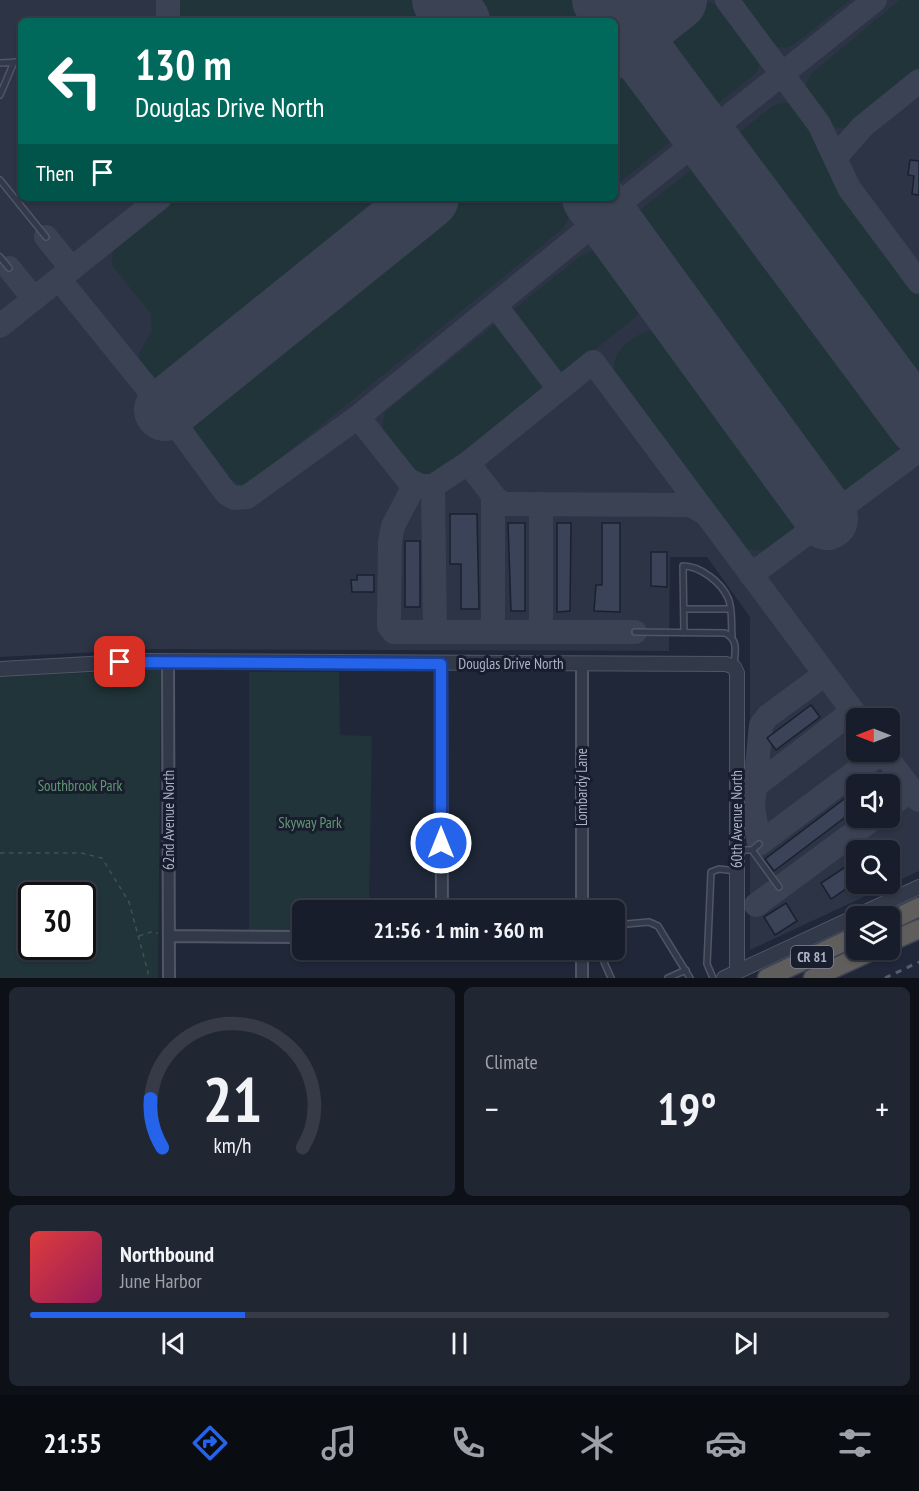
<!DOCTYPE html>
<meta charset="utf-8">
<style>
:root{--surface:#171d2a;--page:#202632;--text:#f1f3f6;--muted:#9ea2a8;--line:#363b47;--accent:#2563eb}
body{margin:0;font-family:"PT Sans Narrow",sans-serif;background:var(--page);color:var(--text);height:100vh;display:flex;flex-direction:column;font-size:22px;white-space:nowrap}
*{box-sizing:border-box;margin:0}
p{font-size:20px;color:var(--muted)}
.icon{flex:none;width:33px;height:33px;fill:none;stroke:currentColor;stroke-width:2;stroke-linecap:round;stroke-linejoin:round}
.map{position:relative;height:978px;overflow:hidden}
.panel{display:flex;flex-direction:column;gap:9px;padding:9px;background:#0d1017;flex:1}
.panel>*{flex:none}
.top-card{position:absolute;left:18px;top:18px;width:600px;height:183px;border-radius:9px;box-shadow:0 2px 4px #0004,0 0 0 2px var(--line);background:#00695c;color:#fff;overflow:hidden}
.needle{width:39px;rotate:270deg}
.controls{position:absolute;left:846px;top:708px;display:grid;gap:12px}
.controls a{display:grid;place-items:center;width:54px;height:54px;border-radius:9px;background:var(--surface);box-shadow:0 2px 4px #0004,0 0 0 2px var(--line);font-size:30px}
.speed{position:absolute;left:18px;top:882px;display:flex;gap:12px;font-size:30px;font-weight:700;text-align:center}
.speed>*{display:grid;place-content:center;width:78px;height:78px;border-radius:50%;background:var(--surface);box-shadow:0 2px 4px #0004,0 0 0 2px var(--line);line-height:1}
.speed .limit{border:3px solid #111;border-radius:9px;background:#fff;color:#111}
.pin{position:absolute;display:grid;place-items:center;width:51px;height:51px;color:#fff;margin:-26px;border-radius:12px;box-shadow:0 3px 9px #0006}
.me{position:absolute;width:66px;margin:-33px;rotate:0deg;stroke-linejoin:round;filter:drop-shadow(0 0 4px #0008)}
.turn{display:flex;align-items:center;gap:21px;height:126px;padding:0 18px;font-size:27px}
.turn .icon{width:78px;height:78px;stroke-width:2.5}
.turn b{display:block;font-size:42px;line-height:51px}
.then{display:flex;align-items:center;height:57px;padding:0 18px;background:#0003;gap:12px;font-size:22px}
.big{font-size:45px;font-weight:600;line-height:1.1}
.panel .tile{flex:1;display:flex;flex-direction:column;justify-content:center;gap:9px;min-width:0;padding:0 21px;border-radius:9px;background:var(--page)}
.panel .dial{align-items:center;gap:0}
.dial svg{height:156px;overflow:visible;fill:none;stroke:var(--line);stroke-width:7;stroke-linecap:round;text-anchor:middle}
.dial text{fill:var(--text);stroke:none}
.song{display:flex;align-items:center;gap:18px}
.cover{width:72px;height:72px;border-radius:9px;background:linear-gradient(135deg,hsl(0 70% 55%),hsl(330 70% 35%))}
.played{height:6px;border-radius:3px;background:linear-gradient(90deg,var(--accent) 25%,var(--line) 25%)}
.keys{display:flex;justify-content:space-around;direction:ltr}
.heat{display:flex;justify-content:space-between;align-items:center;font-size:33px;direction:ltr}
.panel .tiles{flex:1;display:grid;gap:9px;grid-template-columns:1fr 1fr}
.tile:last-child{grid-column:span 2}
.trip{position:absolute;left:292px;top:900px;width:333px;height:60px;border-radius:9px;background:var(--surface);box-shadow:0 2px 4px #0004,0 0 0 2px var(--line);font-weight:600;line-height:60px;text-align:center}
.tab-bar{display:flex;height:96px;justify-content:space-around;align-items:center;background:#090c11;color:var(--muted)}
.tab-bar .icon{width:42px;height:42px}
.tab-bar .active{color:var(--accent)}
.tab-bar b{font-size:27px;color:var(--text)}
.map>svg:first-child{display:block}
.airport{fill:#2c3445;fill-rule:evenodd}
.green{fill:#213439;fill-rule:evenodd}
.lines{fill:none;stroke-linecap:round;stroke-linejoin:round}
.taxiway{stroke:#3a4254;stroke-width:24}
.runway{stroke:#3a4254;stroke-width:62}
.building{fill:#3a4358;stroke:#1a202f;stroke-width:1.5}
.service-casing{stroke:#505666;stroke-width:8}
.minor-casing{stroke:#505666;stroke-width:14}
.tertiary-casing{stroke:#505666;stroke-width:16}
.trunk-casing{stroke:#3d4353;stroke-width:21}
.path{stroke:#3e5156;stroke-width:1.5;stroke-dasharray:4.5 4.5;stroke-linecap:butt}
.service{stroke:#323948;stroke-width:5}
.minor{stroke:#323948;stroke-width:10}
.tertiary{stroke:#323948;stroke-width:14}
.trunk{stroke:#605e5c;stroke-width:18}
.rail{stroke:#545d70;stroke-width:3;stroke-dasharray:6 6;stroke-linecap:butt}
.route-casing{stroke:#184099;stroke-width:15}
.route{stroke:#2563eb;stroke-width:10}
.labels{text-anchor:middle;stroke-width:6;stroke-linejoin:round;paint-order:stroke}
.shield{fill:#181e2d;stroke:#808697;stroke-width:1.5}
.shield-label{font-size:14px;font-weight:bold;fill:#acb3c5}
.street-label{font-size:15px;fill:#acb3c5;stroke:#181e2d}
.park-label{font-size:15px;fill:#639774;stroke:#181e2d}
</style>
<div class="map">
<svg width="919" height="978" viewBox="0 0 919 978">
<rect width="100%" height="100%" fill="#1f2738"/>
<path class="airport" d="M0 0H919V871L750 950V617L707 557H670L669 651 157 649 0 657ZM21 21H615V198H21ZM856 718H890V752H856ZM856 784H890V818H856ZM856 850H890V884H856Z"/>
<path class="green" d="M177 0H419L434 21H177Z
M459 0H648L615 27V21H475Z
M736 0H850L793 45C767 58 749 18 736 0Z
M900 0H919V72L853 126C846 128 840 129 834 126 823 122 806 100 806 88 806 83 809 79 811 74Z
M707 2 721 6 754 48 760 61 757 72 615 186V69L695 7Z
M788 103 797 108 815 134 842 191 919 294V441L852 490 825 486 811 470 644 248C634 233 630 221 644 207L769 109 777 104Z
M175 198H400L171 383 154 384 139 365V353L152 331 151 314 112 265 113 249Z
M456 198H566C573 210 570 218 562 229L265 471 242 485 225 477 200 444 191 430 192 413Z
M596 249C615 252 629 281 640 295L643 301 638 315 437 477 429 478 415 475 387 439 382 430 385 412 581 256Z
M659 328 672 338 798 505 793 534 771 552 743 548 615 374C608 350 638 332 659 328Z
M161 669 158 978H0V677ZM32 896H82V946H32Z
M249 672H339L340 735 372 736 369 910H303V932H249Z"/>
<g class="lines">
<path class="taxiway" d="M168 0V21
M727 0 819 124 849 188 919 282
M835 158 862 127 919 81
M46 237 72 269
M9 268 34 299
M59 279 165 410 226 493 234 498 247 497 358 417 605 215 875 0
M495 305 559 389
M0 326 160 198
M358 417 408 480 421 486H433L468 463 593 362 858 718
M468 463 496 499 505 504 691 505 706 514
M415 484 393 526 390 541 389 617V626L394 632H635
M433 486 435 632
M493 495V632
M751 575 919 450
M541 632V504
M825 674 768 716 761 725 753 807 759 844 882 752
M883 752 919 800
M754 787 853 711
M890 806 911 790
M756 905 874 818"/>
<path class="runway" d="M443 0 459 21
M603 0 919 424
M615 48 676 0
M593 198 827 519
M165 410 428 198"/>
</g>
<path class="building" d="M910 160 919 161V195L912 194 914 176 908 175Z
M450 514H477L479 609H461V564H450Z
M508 523H525V611H511Z
M557 523H571L570 611 557 612Z
M602 523H620V612L594 611 596 585H602Z
M405 541H420V607H405Z
M651 552H667V587L651 586Z
M357 575H374V592H352L351 580H357Z
M811 705 820 717 776 750 767 738Z
M856 790V809L774 871 765 859Z
M856 860V882L831 899 821 883Z
M786 903 797 921 775 935 764 917Z"/>
<g class="lines">
<defs>
<path id="service" d="M0 63 21 62
M0 95 14 62
M0 180 46 237
M0 257 9 268
M684 609H729
M635 632 725 633C739 640 735 651 734 665
M684 633 683 566C700 566 721 582 728 598 733 608 731 625 732 636
M739 850H752L759 844
M752 850 779 887
M615 925 649 922 658 926 690 978
M604 950V962L611 978
M668 978 686 970
M713 978 707 964 711 872 719 869 736 871"/>
<path id="minor" d="M168 662 169 978
M441 664 442 910
M582 910V664
M169 936 303 937
M582 978V950"/>
<path id="tertiary" d="M0 669 143 661 726 664 734 667 737 673V972
M724 978 919 887"/>
<path id="trunk" d="M890 921 919 907
M890 942 919 929
M767 978 856 936
M813 978 874 950"/>
</defs>
<use href="#service" class="service-casing"/>
<use href="#minor" class="minor-casing"/>
<use href="#tertiary" class="tertiary-casing"/>
<use href="#trunk" class="trunk-casing"/>
<path class="path" d="M0 853H81L102 858 129 902 148 972 147 978
M139 936 151 932 158 933"/>
<use href="#service" class="service"/>
<use href="#minor" class="minor"/>
<use href="#tertiary" class="tertiary"/>
<use href="#trunk" class="trunk"/>
<path class="rail" d="M885 978 919 962"/>
</g>
<g class="lines">
<defs>
<path id="route" d="M120 662 441 664V843"/>
</defs>
<use href="#route" class="route-casing"/>
<use href="#route" class="route"/>
</g>
<g class="labels">
<rect class="shield" x="791" y="946" width="42" height="22" rx="4.5"/>
<g class="shield-label">
<text x="812" y="962">CR 81</text>
</g>
<g class="street-label">
<text x="511" y="669">Douglas Drive North</text>
<text transform="translate(582 787) rotate(-90)" y="5">Lombardy Lane</text>
<text transform="translate(737 819) rotate(-90)" y="5">60th Avenue North</text>
<text transform="translate(169 820) rotate(-90)" y="5">62nd Avenue North</text>
</g>
<g class="park-label">
<text x="80" y="791">Southbrook Park</text>
<text x="310" y="828">Skyway Park</text>
</g>
</g>
</svg>
<div class="controls">
<a><svg class="needle" viewBox="-14 -14 28 28"><path d="M0-13l5 13h-10z" fill="#e53935"/><path d="M0 13l5-13h-10z" fill="#9ea2a8"/></svg></a>
<a><svg class="icon" aria-label="sound" viewBox="0 0 24 24"><path d="M4 9h4l5-4v14l-5-4H4zM17 9q2 3 0 6"/></svg></a>
<a><svg class="icon" aria-label="search" viewBox="0 0 24 24"><circle cx="10" cy="10" r="6"/><path d="M15 15l6 6"/></svg></a>
<a><svg class="icon" aria-label="layers" viewBox="0 0 24 24"><path d="M12 4l9 5-9 5-9-5zM3 14l9 5 9-5"/></svg></a>
</div>
<div class="speed"><div class="limit">30</div></div>
<div class="pin" style="left:120px;top:662px;background:#d93025"><svg class="icon" aria-label="arrive" viewBox="0 0 24 24"><path d="M6 21V4h12l-3 4 3 4H6"/></svg></div>
<svg class="me" style="left:441px;top:843px" viewBox="-20 -20 40 40"><circle r="17" fill="#2563eb" stroke="#fff" stroke-width="3"/><path d="M0-11L8 9 0 5-8 9z" fill="#fff"/></svg>
<div class="trip">21:56 · 1 min · 360 m</div>
<div class="top-card">
<div class="turn"><svg class="icon" aria-label="left" viewBox="0 0 24 24"><path d="M17 20v-9H6M10 6l-5 5 5 5"/></svg><div><b>130 m</b>Douglas Drive North</div></div>
<div class="then">Then<svg class="icon" aria-label="arrive" viewBox="0 0 24 24"><path d="M6 21V4h12l-3 4 3 4H6"/></svg></div>
</div>
</div>
<section class="panel">
<div class="tiles">
<div class="tile dial"><svg viewBox="0 0 100 80">
<path d="M14 69A42 42 0 1 1 86 69"/>
<path d="M14 69A42 42 0 0 1 8 44" stroke="#2563eb"/>
<text x="50" y="56" font-size="32" font-weight="700">21</text>
<text x="50" y="72" font-size="11">km/h</text>
</svg></div>
<div class="tile"><p>Climate</p>
<div class="heat"><a>−</a><b class="big">19°</b><a>+</a></div>
</div>
<div class="tile">
<div class="song"><i class="cover"></i><div><b>Northbound</b><p>June Harbor</p></div></div>
<div class="played"></div>
<div class="keys"><svg class="icon" aria-label="previous" viewBox="0 0 24 24"><path d="M18 5L8 12l10 7zM5 5v14"/></svg><svg class="icon" aria-label="pause" viewBox="0 0 24 24"><path d="M8 5v14M16 5v14"/></svg><svg class="icon" aria-label="next" viewBox="0 0 24 24"><path d="M6 5l10 7-10 7zM19 5v14"/></svg></div>
</div>
</div>
</section>
<nav class="tab-bar">
<b>21:55</b>
<svg class="icon active" aria-label="directions" viewBox="0 0 24 24"><path d="M12 3l9 9-9 9-9-9zM9 14v-3h6M13 9l2 2-2 2"/></svg>
<svg class="icon" aria-label="music" viewBox="0 0 24 24"><path d="M9 18V5l10-2v13"/><circle cx="6" cy="18" r="3"/><circle cx="16" cy="16" r="3"/></svg>
<svg class="icon" aria-label="phone" viewBox="0 0 24 24"><path d="M5 4h4l2 5-3 2q2 4 5 5l2-3 5 2v4C11 20 4 13 5 4z"/></svg>
<svg class="icon" aria-label="climate" viewBox="0 0 24 24"><path d="M12 3v18M4 7l16 10M4 17L20 7"/></svg>
<svg class="icon" aria-label="car" viewBox="0 0 24 24"><path d="M5 17H2v-5l4-1 3-4h7l3 4 3 1v5h-3M9 17h6M6 11h13"/><circle cx="7" cy="17" r="2"/><circle cx="17" cy="17" r="2"/></svg>
<svg class="icon" aria-label="filters" viewBox="0 0 24 24"><path d="M4 7h16M4 17h16"/><circle cx="9" cy="7" r="2"/><circle cx="15" cy="17" r="2"/></svg>
</nav>
